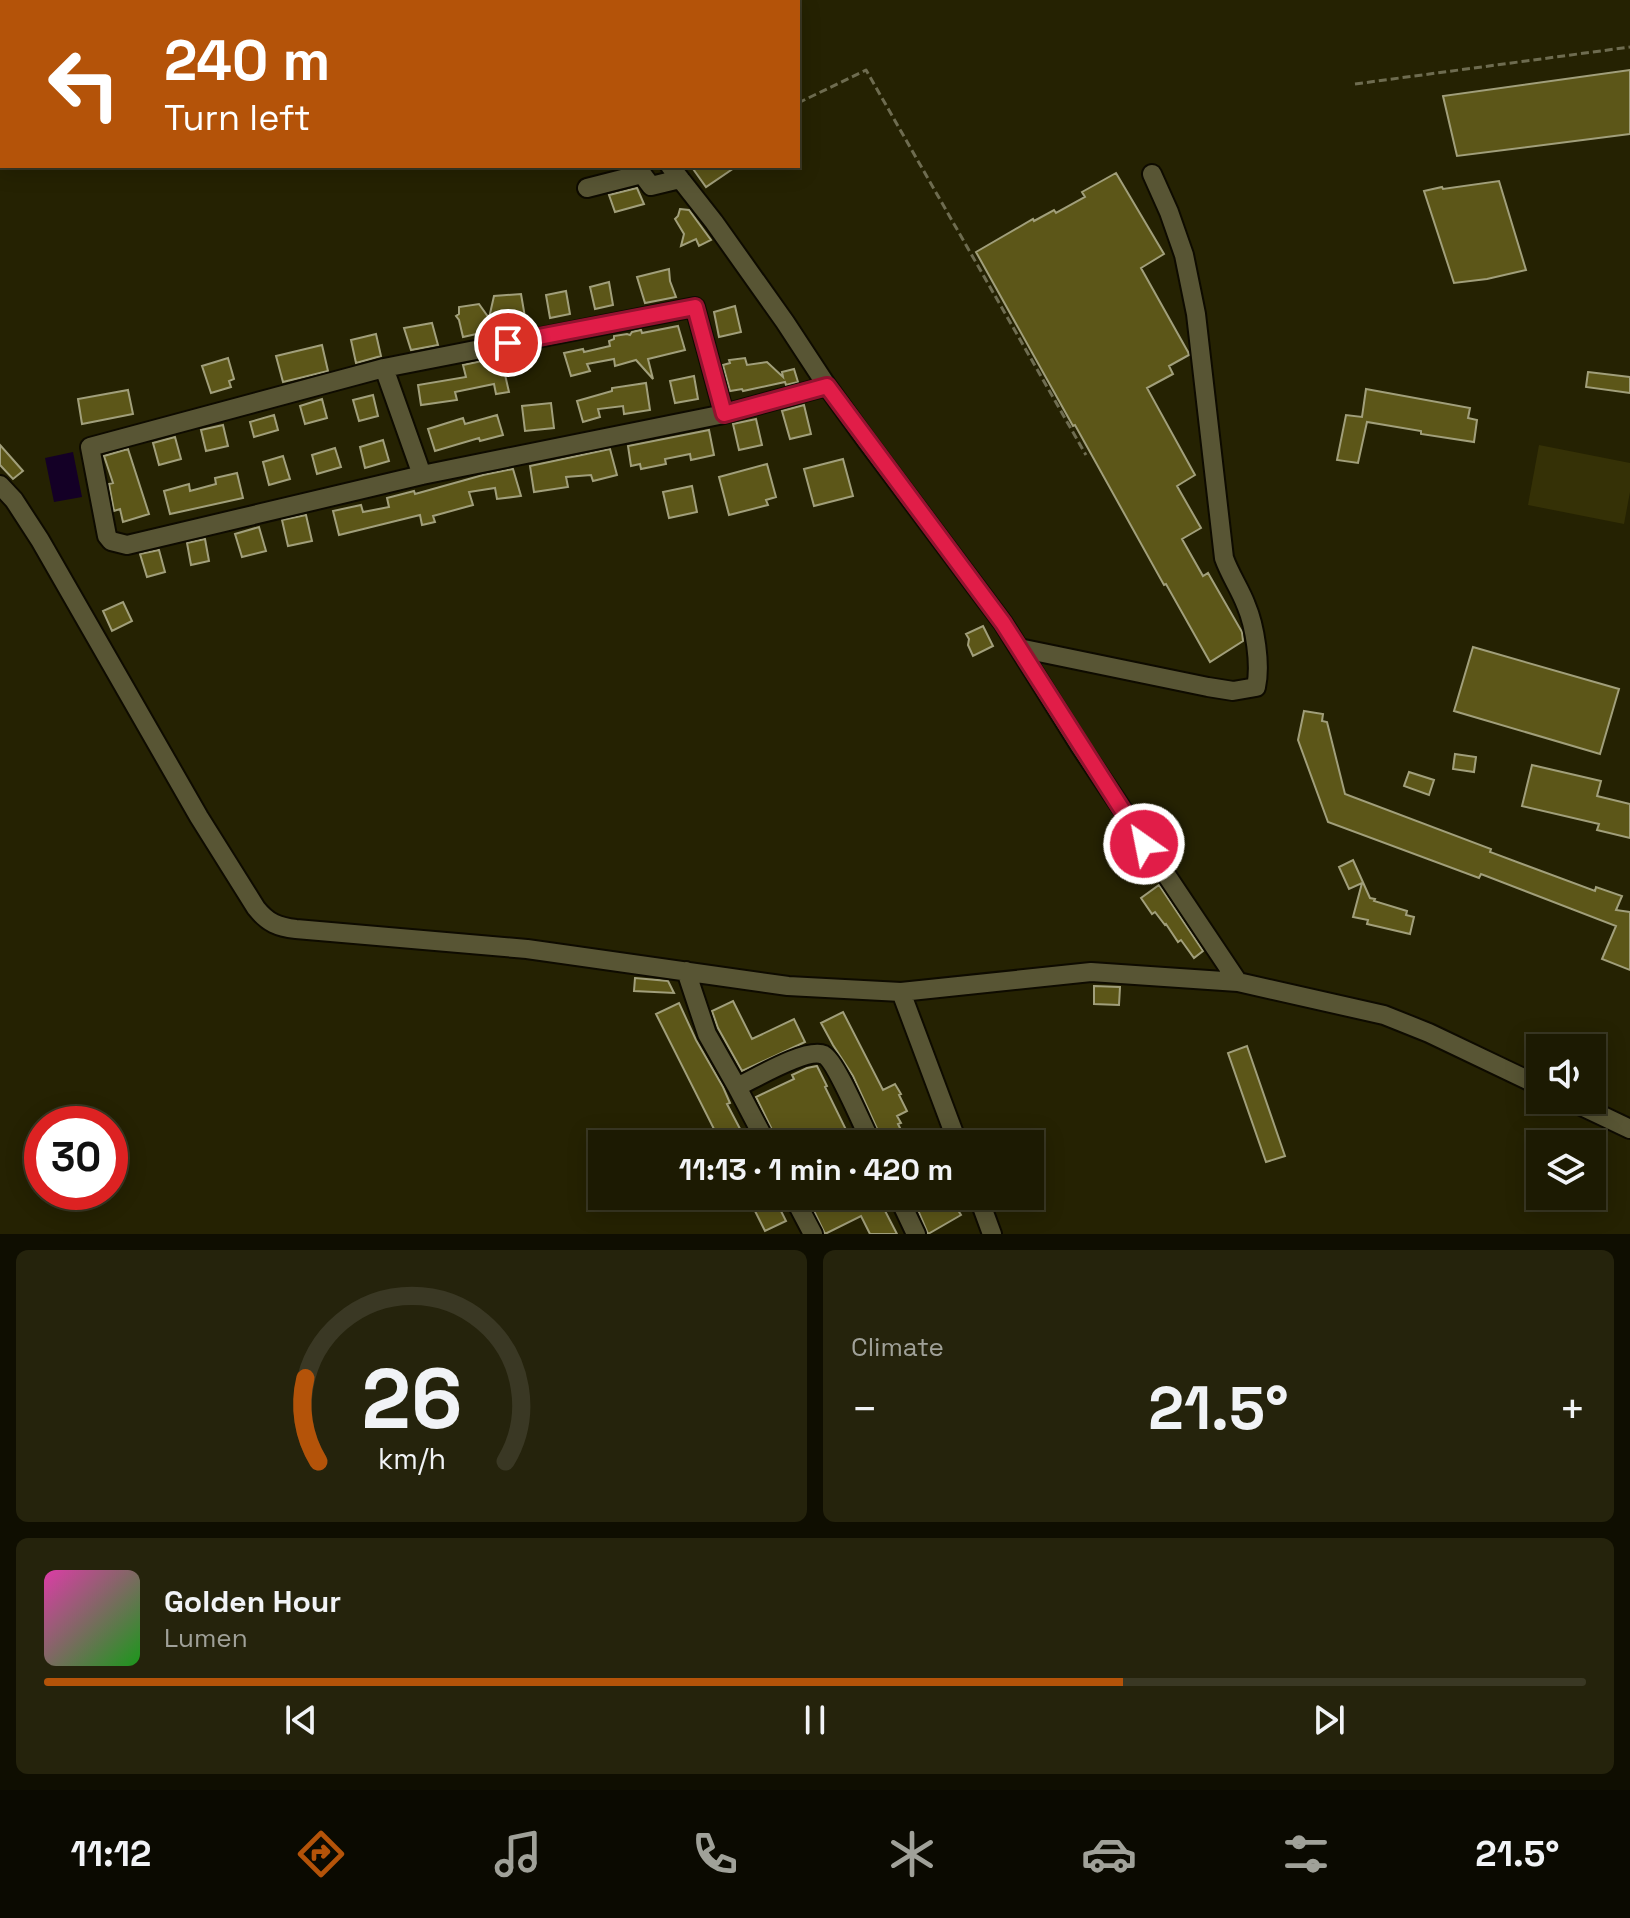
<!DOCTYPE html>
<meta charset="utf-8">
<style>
:root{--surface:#1c1a02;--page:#25230c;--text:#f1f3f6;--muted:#a0a199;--line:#3a3824;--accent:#b45309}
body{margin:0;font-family:"Space Grotesk",sans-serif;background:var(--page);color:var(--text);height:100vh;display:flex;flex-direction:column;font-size:30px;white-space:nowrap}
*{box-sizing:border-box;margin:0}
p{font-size:26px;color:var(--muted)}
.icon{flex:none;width:44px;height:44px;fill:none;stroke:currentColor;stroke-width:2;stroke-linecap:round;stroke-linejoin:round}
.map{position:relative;height:1234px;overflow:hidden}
.panel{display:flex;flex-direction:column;gap:16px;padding:16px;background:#0f0e01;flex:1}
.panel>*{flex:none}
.banner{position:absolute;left:0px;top:0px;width:800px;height:168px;box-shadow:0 4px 20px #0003,0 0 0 2px var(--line);background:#b45309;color:#fff;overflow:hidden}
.buttons{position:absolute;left:1526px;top:1034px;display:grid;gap:16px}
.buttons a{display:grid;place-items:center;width:80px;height:80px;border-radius:0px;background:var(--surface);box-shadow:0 4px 20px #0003,0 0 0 2px var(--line);font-size:40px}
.speed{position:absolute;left:24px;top:1106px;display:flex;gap:16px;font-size:40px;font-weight:700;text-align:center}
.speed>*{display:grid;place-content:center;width:104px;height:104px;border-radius:50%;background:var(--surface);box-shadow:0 4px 20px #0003,0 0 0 2px var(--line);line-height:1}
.speed .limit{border:12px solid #d22;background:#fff;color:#111}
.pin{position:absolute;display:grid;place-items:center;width:68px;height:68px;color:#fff;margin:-34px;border:4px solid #fff;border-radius:50%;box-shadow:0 2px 8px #0007}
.me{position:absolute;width:88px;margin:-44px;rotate:327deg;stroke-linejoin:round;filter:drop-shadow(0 0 6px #0008)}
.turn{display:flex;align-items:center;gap:28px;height:168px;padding:0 32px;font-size:36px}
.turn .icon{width:104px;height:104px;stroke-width:2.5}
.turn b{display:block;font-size:56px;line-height:68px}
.big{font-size:60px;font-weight:600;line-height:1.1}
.panel .tile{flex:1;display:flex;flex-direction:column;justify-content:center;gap:12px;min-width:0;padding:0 28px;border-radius:12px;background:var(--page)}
.panel .dial{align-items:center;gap:0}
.dial svg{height:208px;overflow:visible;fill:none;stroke:var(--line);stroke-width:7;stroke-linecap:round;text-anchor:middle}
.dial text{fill:var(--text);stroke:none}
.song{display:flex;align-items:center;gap:24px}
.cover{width:96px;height:96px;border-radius:12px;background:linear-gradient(135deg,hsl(320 70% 55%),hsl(120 70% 35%))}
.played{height:8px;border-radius:4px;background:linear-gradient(90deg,var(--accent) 70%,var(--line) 70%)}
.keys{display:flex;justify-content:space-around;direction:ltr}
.heat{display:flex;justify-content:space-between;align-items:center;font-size:44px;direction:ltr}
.panel .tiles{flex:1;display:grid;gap:16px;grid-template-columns:1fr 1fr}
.tile:last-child{grid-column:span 2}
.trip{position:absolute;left:588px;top:1130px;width:456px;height:80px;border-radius:0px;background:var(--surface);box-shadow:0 4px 20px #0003,0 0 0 2px var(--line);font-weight:600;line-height:80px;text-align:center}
.tab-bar{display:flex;height:128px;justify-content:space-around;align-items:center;background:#0b0a01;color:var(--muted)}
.tab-bar .icon{width:56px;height:56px}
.tab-bar .on{color:var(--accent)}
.tab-bar b{font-size:36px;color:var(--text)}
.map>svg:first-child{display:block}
.green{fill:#353106}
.water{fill:#140026}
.building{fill:#5c5618;stroke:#a19f7b;stroke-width:2}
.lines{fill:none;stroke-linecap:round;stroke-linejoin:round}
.minor-casing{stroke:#0e0b00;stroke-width:22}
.path{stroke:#6e6c50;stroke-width:3;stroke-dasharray:8 4;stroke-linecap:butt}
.minor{stroke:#585534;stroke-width:18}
.route-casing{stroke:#92132f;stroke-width:20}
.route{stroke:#e11d48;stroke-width:14}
</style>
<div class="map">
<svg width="1630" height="1234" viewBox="0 0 1630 1234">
<rect width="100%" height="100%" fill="#252202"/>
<path class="green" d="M1539 445 1630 463V492L1624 524 1528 505Z"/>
<path class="water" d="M73 452 82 497 54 502 45 458Z"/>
<path class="building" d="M1630 70V134L1457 156 1443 96Z
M691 166H737L706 187Z
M1116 173 1164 254 1141 268 1188 352 1189 355 1169 366 1173 374 1147 388 1195 475 1177 486 1201 528 1182 539 1203 576 1208 573 1242 632 1243 641 1210 662 1166 584 1164 585 1075 425 1073 426 976 252 1033 219 1034 221 1054 210 1056 213 1085 197 1082 192Z
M1499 181 1526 270 1487 279 1454 283 1424 191 1442 187 1443 189Z
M637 188 644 204 615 212 609 195Z
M680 209 689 210 711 240 699 246 696 239 681 246 684 234 675 219 678 216Z
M669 269 670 281 676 297 645 303 637 277Z
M609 282 613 305 595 309 590 287Z
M566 291 570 314 550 318 546 295Z
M521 294 526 323 463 337 459 320 456 316 459 314V307L479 304 489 318 494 296Z
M735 306 741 332 719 337 714 312Z
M432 323 438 345 411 350 404 328Z
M678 326 685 350 648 359 653 379 636 360 615 366 614 359 587 364 590 371 571 376 564 353 583 349 584 352 610 346 609 341 614 339V336L627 334 630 335 632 332 641 330 642 333Z
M376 334 381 356 356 363 351 340Z
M322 345 328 371 283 382 276 356Z
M501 357 509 392 496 394 494 384 455 392 457 400 421 405 418 385 466 377 463 365Z
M228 358 234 379 229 381 231 387 211 393 202 366Z
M745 358 747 365 767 362 783 377 782 372 794 369 798 382 786 385 785 382 743 391 742 389 730 391 723 365 730 363 729 360Z
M1588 372 1630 377V393L1586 387Z
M694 376 698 399 675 403 670 381Z
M646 383 650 410 624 414 623 406 598 409 600 417 583 422 577 401 612 391V388Z
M1366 389 1470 408 1468 418 1477 420 1474 442 1421 434V431L1367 422 1358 463 1337 460 1346 415 1362 417Z
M128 390 133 414 82 424 78 399Z
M373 395 378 416 359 421 353 400Z
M322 399 327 418 305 424 300 406Z
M551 403 554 428 525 431 522 406Z
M804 405 811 434 790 439 782 411Z
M274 415 278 430 254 437 250 422Z
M497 415 503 435 480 441 479 438 435 451 428 429 463 418 465 424Z
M756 419 762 445 739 450 733 424Z
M223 425 228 446 206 451 201 430Z
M709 430 714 455 691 460 690 454 665 459 666 464 641 469 640 464 631 466 628 446Z
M175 437 181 459 159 465 153 443Z
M383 440 389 461 365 468 360 447Z
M0 445 23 471 13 479 0 465Z
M335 448 341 467 317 474 312 455Z
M128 449 149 514 123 522 120 509 114 511 109 484 113 483 104 456Z
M610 449 617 475 593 481 591 475 566 477 568 487 534 492 530 466Z
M283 456 290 479 269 485 263 462Z
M843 459 853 496 814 506 804 469Z
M767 464 776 497 766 500 768 505 729 515 719 477Z
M513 469 521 496 497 499 495 488 469 492 473 505 433 516 435 522 422 525 420 515 339 535 333 511 361 505 363 512 389 507 387 498 414 491 415 494 483 475Z
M237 473 243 498 170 514 164 491 189 484 190 491 216 484 215 478Z
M692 486 697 512 669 518 663 492Z
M306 515 312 541 288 546 282 520Z
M259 527 266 551 242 557 235 534Z
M205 539 209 561 191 565 187 543Z
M159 550 165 572 147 577 140 554Z
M123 602 132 621 112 631 103 611Z
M983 626 993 646 973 656 968 645 969 639 966 634Z
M1473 647 1619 689 1600 754 1454 711Z
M1304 711 1323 714 1322 721 1327 722 1345 794 1491 849 1490 852 1595 891 1596 887 1622 896 1616 910 1630 912V970L1602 959 1616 926 1481 874 1479 878 1328 822 1298 740Z
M1455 754 1476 757 1474 772 1453 769Z
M1532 765 1601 781 1597 796 1630 804V838L1597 830 1599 824 1522 806Z
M1409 772 1434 780 1429 795 1404 786Z
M1353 860 1370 898 1375 899 1374 901 1407 911 1406 915 1414 917 1410 934 1367 924 1368 920 1353 917 1362 883 1349 889 1339 867Z
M1159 885 1203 951 1194 958 1181 940 1178 942 1166 924 1165 925 1155 912 1152 914 1141 898Z
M635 978 668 981 674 993 634 991Z
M1094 986 1120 987 1119 1005 1094 1004Z
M733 1001 752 1039 794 1019 805 1042 742 1071 718 1028 712 1011Z
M679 1003 696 1040 723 1087 730 1103 727 1104 748 1144H719L713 1132 715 1131 656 1014Z
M843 1012 883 1090 895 1084 901 1094 899 1095 907 1111 897 1116 901 1123 898 1124 908 1144H884L853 1076 833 1045 821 1023Z
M1247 1046 1285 1156 1266 1162 1228 1053Z
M817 1066 827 1086 825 1087 853 1144H779L756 1097 794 1079 792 1075 807 1068Z
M845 1196H886L888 1202 882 1205 897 1234H870L861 1216 825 1234 814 1211Z
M912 1196H949L961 1215 928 1234Z
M775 1199 786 1221 765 1231 754 1209Z"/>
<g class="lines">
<defs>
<path id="minor" d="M549 0 551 2
M670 166 714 222 785 322 827 386 866 440 1003 623 1080 746 1238 982
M587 188 642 174 651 186 680 179
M384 368 422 475
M724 414 695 307 384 368 90 447 107 536 111 541 127 545 422 475 724 414 827 386
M0 485 14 500 40 540 199 817 256 908C268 923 278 927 296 929L527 949 788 986 901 992 1091 972 1238 982 1384 1015 1429 1033 1540 1086
M1019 648 1208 687 1233 691 1256 687C1261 665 1255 626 1246 605 1240 589 1230 575 1224 558L1196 314 1184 255 1169 212 1152 174
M686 971 707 1034 737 1087
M901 992 958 1144
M1569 1100 1630 1129
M767 1144 737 1087C754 1079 807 1047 824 1055 836 1061 864 1129 872 1144
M793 1196 813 1234
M898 1196 916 1234
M978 1196 992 1234"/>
</defs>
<use href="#minor" class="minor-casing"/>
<path class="path" d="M1355 84 1630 47
M798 103 866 70 1086 455
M0 135H2"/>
<use href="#minor" class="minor"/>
</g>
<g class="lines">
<defs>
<path id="route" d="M508 343 695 307 724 414 827 386 1003 623 1144 844"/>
</defs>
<use href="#route" class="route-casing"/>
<use href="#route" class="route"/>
</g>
</svg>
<div class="buttons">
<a><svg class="icon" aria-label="sound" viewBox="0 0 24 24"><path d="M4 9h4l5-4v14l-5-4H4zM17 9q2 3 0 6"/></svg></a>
<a><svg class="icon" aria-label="layers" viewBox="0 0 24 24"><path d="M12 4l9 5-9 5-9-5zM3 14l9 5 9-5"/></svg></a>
</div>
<div class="speed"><div class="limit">30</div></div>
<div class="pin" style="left:508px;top:343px;background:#d93025"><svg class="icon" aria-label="arrive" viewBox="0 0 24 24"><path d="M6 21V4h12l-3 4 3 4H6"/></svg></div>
<svg class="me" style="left:1144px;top:844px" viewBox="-20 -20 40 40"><circle r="17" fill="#e11d48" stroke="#fff" stroke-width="3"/><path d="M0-11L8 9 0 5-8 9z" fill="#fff"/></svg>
<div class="trip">11:13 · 1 min · 420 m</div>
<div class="banner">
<div class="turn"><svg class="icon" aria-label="left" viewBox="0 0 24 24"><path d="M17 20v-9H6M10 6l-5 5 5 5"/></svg><div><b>240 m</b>Turn left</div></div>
</div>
</div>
<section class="panel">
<div class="tiles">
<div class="tile dial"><svg viewBox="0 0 100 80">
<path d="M14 69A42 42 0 1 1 86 69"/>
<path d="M14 69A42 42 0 0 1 9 37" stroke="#b45309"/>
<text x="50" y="56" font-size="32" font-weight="700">26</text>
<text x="50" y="72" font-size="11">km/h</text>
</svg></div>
<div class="tile"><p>Climate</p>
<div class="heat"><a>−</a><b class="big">21.5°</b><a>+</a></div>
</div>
<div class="tile">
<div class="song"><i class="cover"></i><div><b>Golden Hour</b><p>Lumen</p></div></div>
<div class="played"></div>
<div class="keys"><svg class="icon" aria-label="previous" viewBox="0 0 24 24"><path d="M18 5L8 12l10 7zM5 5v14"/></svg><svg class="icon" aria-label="pause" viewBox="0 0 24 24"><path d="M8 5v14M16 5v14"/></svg><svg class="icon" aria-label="next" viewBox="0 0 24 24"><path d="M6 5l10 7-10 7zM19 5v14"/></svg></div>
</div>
</div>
</section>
<nav class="tab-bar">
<b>11:12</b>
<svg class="icon on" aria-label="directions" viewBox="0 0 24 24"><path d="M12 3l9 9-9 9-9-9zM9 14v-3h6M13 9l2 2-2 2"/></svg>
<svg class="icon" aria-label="music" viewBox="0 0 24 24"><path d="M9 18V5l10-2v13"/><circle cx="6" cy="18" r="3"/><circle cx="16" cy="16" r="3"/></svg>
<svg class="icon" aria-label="phone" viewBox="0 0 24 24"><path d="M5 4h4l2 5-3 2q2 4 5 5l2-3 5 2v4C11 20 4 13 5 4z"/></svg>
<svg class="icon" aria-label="climate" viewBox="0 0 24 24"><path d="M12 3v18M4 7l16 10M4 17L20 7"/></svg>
<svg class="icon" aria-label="car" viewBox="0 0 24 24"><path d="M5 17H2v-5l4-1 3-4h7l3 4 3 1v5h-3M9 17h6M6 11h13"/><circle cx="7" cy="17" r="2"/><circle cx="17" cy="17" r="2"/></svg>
<svg class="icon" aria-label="filters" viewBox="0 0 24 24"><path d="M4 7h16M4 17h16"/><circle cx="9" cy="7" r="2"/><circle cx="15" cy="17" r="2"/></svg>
<b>21.5°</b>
</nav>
